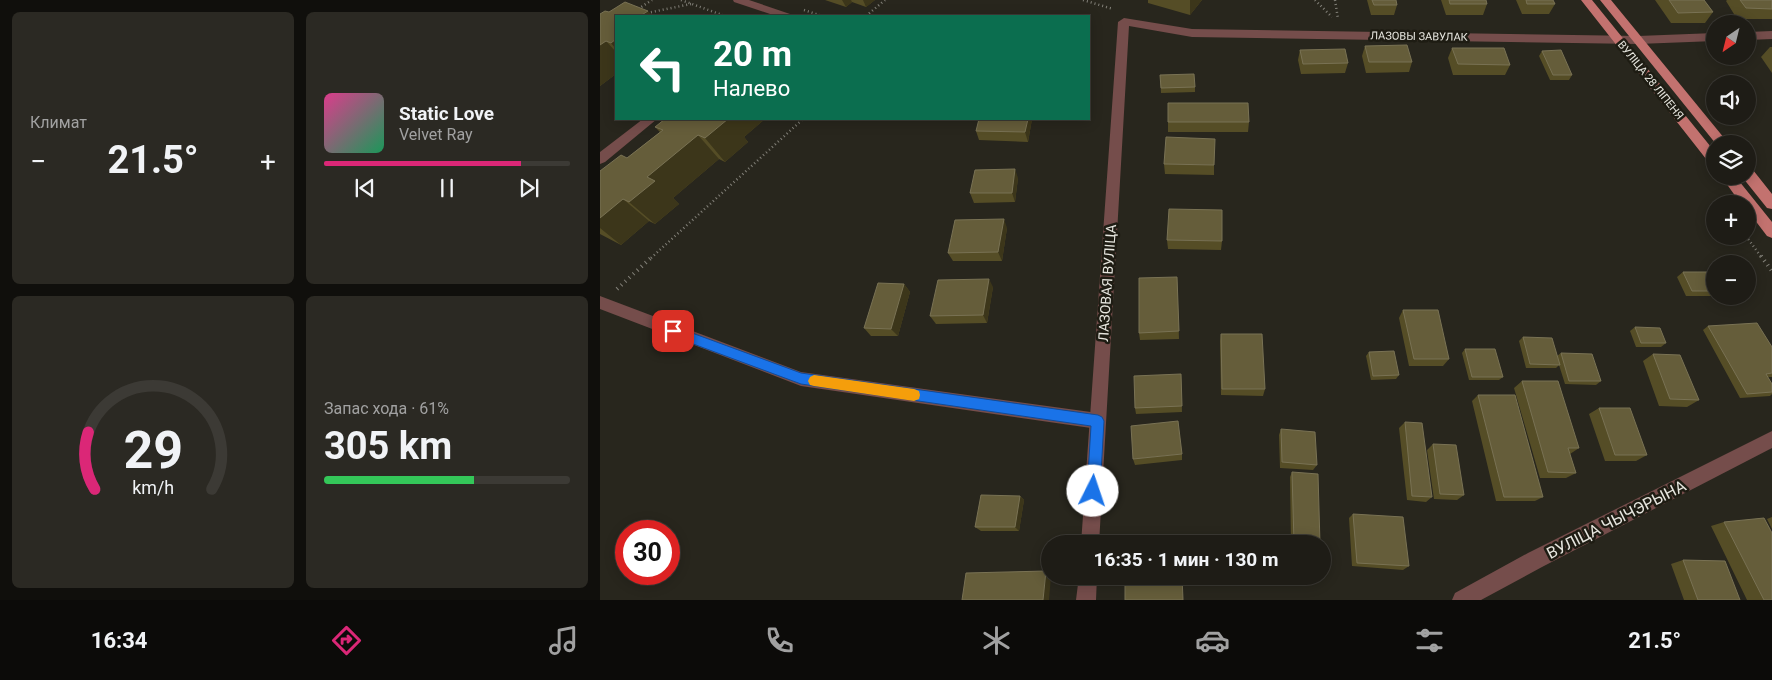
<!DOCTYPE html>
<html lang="ru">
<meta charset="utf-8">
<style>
:root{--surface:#1e1c16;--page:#2b2923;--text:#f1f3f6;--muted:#a1a1a1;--line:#3c3a35;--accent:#db2777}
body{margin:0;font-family:Roboto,sans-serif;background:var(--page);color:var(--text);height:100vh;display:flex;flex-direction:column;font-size:19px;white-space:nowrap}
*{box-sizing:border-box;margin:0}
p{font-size:16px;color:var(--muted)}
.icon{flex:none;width:28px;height:28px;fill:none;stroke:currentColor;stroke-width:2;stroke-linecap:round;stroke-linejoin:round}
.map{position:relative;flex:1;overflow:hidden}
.sheet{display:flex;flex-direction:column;gap:12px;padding:12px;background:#100f0c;width:600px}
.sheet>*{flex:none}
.top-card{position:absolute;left:15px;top:15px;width:475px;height:105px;border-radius:0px;box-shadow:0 2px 12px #0003,0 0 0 1px var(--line);background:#0b6e4f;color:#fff;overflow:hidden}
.needle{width:32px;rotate:215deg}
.controls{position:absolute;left:1106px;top:15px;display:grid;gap:10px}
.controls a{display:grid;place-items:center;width:50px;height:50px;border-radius:50%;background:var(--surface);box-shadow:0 2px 12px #0003,0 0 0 1px var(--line);font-size:25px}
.speed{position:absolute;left:15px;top:520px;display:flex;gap:10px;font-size:25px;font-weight:700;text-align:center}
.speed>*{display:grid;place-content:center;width:65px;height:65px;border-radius:50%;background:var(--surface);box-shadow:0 2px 12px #0003,0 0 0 1px var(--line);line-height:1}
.speed .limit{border:8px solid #d22;background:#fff;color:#111}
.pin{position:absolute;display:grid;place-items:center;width:42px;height:42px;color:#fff;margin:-21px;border-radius:10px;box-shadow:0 2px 8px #0006}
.me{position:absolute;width:55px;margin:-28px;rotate:4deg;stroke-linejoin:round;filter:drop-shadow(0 0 4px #0008)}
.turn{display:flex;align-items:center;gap:18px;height:105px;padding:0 15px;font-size:22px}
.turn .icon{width:65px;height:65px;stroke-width:2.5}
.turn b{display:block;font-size:35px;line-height:42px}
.big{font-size:38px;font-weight:700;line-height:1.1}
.sheet .tile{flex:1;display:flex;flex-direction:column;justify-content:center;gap:8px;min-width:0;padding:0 18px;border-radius:8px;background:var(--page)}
.sheet .dial{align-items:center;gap:0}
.dial svg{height:130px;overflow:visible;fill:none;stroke:var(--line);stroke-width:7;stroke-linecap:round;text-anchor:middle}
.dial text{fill:var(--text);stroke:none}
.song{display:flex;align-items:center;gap:15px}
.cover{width:60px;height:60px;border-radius:8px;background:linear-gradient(135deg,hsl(330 70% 55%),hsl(150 70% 35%))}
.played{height:5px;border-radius:2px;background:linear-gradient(90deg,var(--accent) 80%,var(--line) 80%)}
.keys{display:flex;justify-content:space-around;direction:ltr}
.heat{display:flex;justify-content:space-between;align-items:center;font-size:28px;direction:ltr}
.charge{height:8px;border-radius:4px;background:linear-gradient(90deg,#34c759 61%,var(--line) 0)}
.sheet .tiles{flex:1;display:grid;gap:12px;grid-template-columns:repeat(2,1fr)}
.trip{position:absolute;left:441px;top:535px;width:290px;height:50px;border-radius:25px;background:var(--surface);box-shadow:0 2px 12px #0003,0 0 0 1px var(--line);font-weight:700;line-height:50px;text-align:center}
.dock{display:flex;height:80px;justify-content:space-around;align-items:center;background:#0c0b09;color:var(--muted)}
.dock .icon{width:35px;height:35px}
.dock .selected{color:var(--accent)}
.dock b{font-size:22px;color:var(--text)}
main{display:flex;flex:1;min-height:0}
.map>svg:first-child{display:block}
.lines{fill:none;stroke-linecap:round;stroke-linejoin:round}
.path-far1{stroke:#838179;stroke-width:2.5;stroke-dasharray:1 3;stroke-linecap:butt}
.path{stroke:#838179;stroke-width:4;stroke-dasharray:1 4.5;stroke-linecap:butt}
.lane{fill:#754d4b;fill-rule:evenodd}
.street{fill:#754d4b;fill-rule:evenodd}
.primary{fill:#c3726f;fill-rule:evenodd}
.wall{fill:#554d26}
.shaded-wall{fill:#3c361a}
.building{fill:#655d3a;stroke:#797254}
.route{fill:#1a73e8;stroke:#114b97}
.slow{fill:#f59e0b}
.labels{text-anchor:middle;stroke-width:5;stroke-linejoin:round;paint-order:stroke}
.far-street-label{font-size:11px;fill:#e7e6df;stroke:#1e1c13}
.street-label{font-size:14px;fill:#e7e6df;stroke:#1e1c13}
.near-street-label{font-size:16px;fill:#e7e6df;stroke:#1e1c13}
</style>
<main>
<section class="sheet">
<div class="tiles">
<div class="tile"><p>Климат</p>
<div class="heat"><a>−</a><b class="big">21.5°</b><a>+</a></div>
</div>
<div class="tile">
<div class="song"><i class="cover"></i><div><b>Static Love</b><p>Velvet Ray</p></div></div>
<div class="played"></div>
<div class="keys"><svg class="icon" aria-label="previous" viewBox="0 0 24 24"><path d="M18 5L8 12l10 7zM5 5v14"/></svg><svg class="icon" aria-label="pause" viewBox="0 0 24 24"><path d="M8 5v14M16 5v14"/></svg><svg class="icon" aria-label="next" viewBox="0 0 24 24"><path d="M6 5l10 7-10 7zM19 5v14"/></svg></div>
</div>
<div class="tile dial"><svg viewBox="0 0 100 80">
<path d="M14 69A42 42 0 1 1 86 69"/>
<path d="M14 69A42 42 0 0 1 10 34" stroke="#db2777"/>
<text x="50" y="56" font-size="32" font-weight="700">29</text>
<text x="50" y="72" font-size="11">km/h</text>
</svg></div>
<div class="tile"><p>Запас хода · 61%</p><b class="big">305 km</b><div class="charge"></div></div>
</div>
</section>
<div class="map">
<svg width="1172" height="600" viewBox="0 0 1172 600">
<rect width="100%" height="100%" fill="#28261d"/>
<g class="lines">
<path class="path-far1" d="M81 0 125 16
M483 0 513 9
M715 0 732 17
M735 0 738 19
M38 9 52 0
M204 10 222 16
M47 13 91 4
M266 16 285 0
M1146 236 1162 258
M51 258 203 119"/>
<path class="path" d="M1161 256 1172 271
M17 289 53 256"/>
<path class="lane" d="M133 0H149L190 14 192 16H176L134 2Z
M43 119H57L5 162 0 164V152Z
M0 296 201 372 498 413 504 415 506 421 504 427 498 429 201 386 0 309Z"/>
<path class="street" d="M524 18 592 29 1038 36 1115 33V41L1038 44 592 37 529 26 499 544H481L518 22Z
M1172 31V39L1148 40V32Z
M1172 431V448L942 567 881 600H852L855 593 928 553Z
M479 576H497L496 600H476Z"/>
<path class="primary" d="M981 0H992L1115 152V166L1110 164Z
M1000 0H1011L1129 144H1116Z
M1148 169 1153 170 1172 194V209L1167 208 1143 178 1148 176Z
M1121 176H1135L1172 222V238L1167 236 1148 211V204H1141Z"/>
</g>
<path class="wall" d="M225 0H275L266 7 252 2 246 7Z
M548 0H602L590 15 548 3Z
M767 0H796L797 5 794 15H771Z
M841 0H886L887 4 883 15H846Z
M916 0H953L955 4 949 14H922Z
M1055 0H1104L1113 12 1105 23H1071Z
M1127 0H1172V19H1137L1126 1Z
M9 12 16 16V74L0 86V14Z
M765 46 812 62 809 72 766 73 762 56Z
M1170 47H1172V73L1161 57Z
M852 48 910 65 905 75H853L848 58Z
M700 50 748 63 745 73 701 74 698 60Z
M942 51 972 75 969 80H950L939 56Z
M560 75 595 87V92L561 93Z
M65 119H165L144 137 148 142 125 162 119 159 73 198 79 204 55 224 49 221 21 245 0 234V171L27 158 60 132 55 127Z
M379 119H432L428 142 379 140 376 131Z
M568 122H649L648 132H568Z
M564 164 614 165V175L565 174Z
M418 178 415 202 374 203 370 193Z
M407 228 402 261H353L348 253Z
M567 240 622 241 621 250 568 249Z
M1083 272 1115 274V296H1086L1077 277Z
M577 277 579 339 540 340 539 333Z
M304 284 310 292 298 336H271L264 328Z
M393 287 387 323 336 324 330 316Z
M803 310 849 359 843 366H809L799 318Z
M1108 326 1172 347V377H1168L1172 384V394L1170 396 1140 398 1103 330Z
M1035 327 1066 343 1061 347H1036L1030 331Z
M621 334 665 389 663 396 621 395 620 341Z
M923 337 957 356 961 353 1001 381 996 385 965 384 959 365 956 368H926L919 341Z
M865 349 903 377 899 380H869L862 353Z
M769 352 799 375 796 379 771 380 766 356Z
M1053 354 1099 400 1087 407 1059 406 1043 361Z
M581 374 582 412 536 414 535 408Z
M922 381 979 448 970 454 976 473 966 478H940L914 388Z
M878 395 943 497 935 501H896L872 401Z
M999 408 1047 455 1036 461H1005L989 414Z
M805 422 832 497 826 502 807 500 799 428Z
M681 429 717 465 713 470 680 468 679 435Z
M833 444 864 495 857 500 834 499 827 450Z
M582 454V460L535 465 533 459Z
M692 472 720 544H691L690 477Z
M420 496 424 500 419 531H381L375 527Z
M753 514 809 566 803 570 752 566 749 518Z
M1172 517V529L1167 519Z
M1124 522 1172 600H1147L1111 526Z
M1083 560 1140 600H1084L1071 564Z"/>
<path class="shaded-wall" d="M242 0H251L252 2 246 7Z
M263 0H275L266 7Z
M590 0H602L590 15Z
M48 11 53 16H40Z
M16 39V49L11 43Z
M6 41 16 52V74L0 86V45Z
M124 119H165L144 137 148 142 125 162 105 138Z
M428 119H432L428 142 425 132Z
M98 135 119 159 73 198 79 204 55 224 29 202 47 177Z
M415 169 418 178 415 202 412 193Z
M23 199 49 221 21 245 0 228V218Z
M404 219 407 228 402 261 398 252Z
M389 279 393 287 387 323 383 315Z
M304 284 310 292 298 336 291 329Z
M420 496 424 500 419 531 415 527Z
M446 571 450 574V576H451L449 600H443Z"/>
<path class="building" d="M772 0H796L797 5H774Z
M849 0H886L887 4H850Z
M926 0H953L955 4H927Z
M1069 0H1104L1113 12 1078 13Z
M1140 0H1172V9L1146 8Z
M25 2 48 11 40 16H16V39L11 43 6 41 0 45V14L5 11 9 12Z
M807 45 812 62H769L765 46Z
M852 48H904L910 65 858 64Z
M745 49 748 63 703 64 700 50Z
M961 50 972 75H953L942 51Z
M594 74 595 87 561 88 560 75Z
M568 103H648L649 122H568Z
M65 119H128L105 138 98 135 47 177 55 181 29 202 23 199 0 218V171L21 155 27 158 63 130 55 127Z
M379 119H428L425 132 376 131Z
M566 137 615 139 614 165 564 164Z
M415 169 412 193H370L375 170Z
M569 209 622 210V241L567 240Z
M404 219 398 252 348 253 355 220Z
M1083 272H1114L1115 274V291H1092Z
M577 277 579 331 539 333V278Z
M389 279 383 315 330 316 338 280Z
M278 283 304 284 291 329 264 328Z
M803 310H838L849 359H814Z
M1157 323 1172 347V373L1166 374 1172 384V392L1147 394 1108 326Z
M1035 327 1060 328 1066 343H1041Z
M621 334H662L665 389H622Z
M923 337 952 338 960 365 930 364Z
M865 349H895L903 377H872Z
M794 351 799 375 773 376 769 352Z
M961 353 992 354 1001 381H969Z
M1053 354 1080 355 1099 400 1070 399Z
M581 374 582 406 535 408 534 376Z
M922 381H958L979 448H968L976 473 948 472Z
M878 395H915L943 497H904Z
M999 408H1030L1047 455H1015Z
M578 421 582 454 533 459 531 426Z
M805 422 822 423 832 497 812 496Z
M681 429 715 432 717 465 682 462Z
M833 444 856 445 864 495 840 494Z
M692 472 718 474 720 544 694 543Z
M381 495 420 496 415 527H375Z
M753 514 803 517 809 566 757 563Z
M1164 518 1172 533V600H1164L1124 522Z
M581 542V544H526Z
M1083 560 1125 561 1140 600H1098Z
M446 571 443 600H362L366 573Z
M525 576H582L583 600H525Z"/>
<path class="route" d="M73 326 201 373 498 415 502 417 504 421 500 491 498 496 493 498 489 496 487 491 491 426 201 384 69 335 67 331 69 327Z"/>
<path class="slow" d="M214 375 314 389 319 391 320 395 319 399 314 401 214 386 210 385 208 381 210 377Z"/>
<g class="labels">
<g class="far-street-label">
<text transform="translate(819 36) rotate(1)" y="4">ЛАЗОВЫ ЗАВУЛАК</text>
<text transform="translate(1051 80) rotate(51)" y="4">ВУЛІЦА 28 ЛІПЕНЯ</text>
</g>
<g class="street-label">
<text transform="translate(507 283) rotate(-86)" y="5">ЛАЗОВАЯ ВУЛІЦА</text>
</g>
<g class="near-street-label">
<text transform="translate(1016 519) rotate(-27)" y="6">ВУЛІЦА ЧЫЧЭРЫНА</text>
</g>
</g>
</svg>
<div class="controls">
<a><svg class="needle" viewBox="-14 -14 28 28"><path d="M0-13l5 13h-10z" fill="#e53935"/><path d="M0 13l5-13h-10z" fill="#a1a1a1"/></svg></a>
<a><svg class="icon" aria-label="sound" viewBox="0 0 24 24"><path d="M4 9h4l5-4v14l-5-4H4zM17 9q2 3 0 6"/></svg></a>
<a><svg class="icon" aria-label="layers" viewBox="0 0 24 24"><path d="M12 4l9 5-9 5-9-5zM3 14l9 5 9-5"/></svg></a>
<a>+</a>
<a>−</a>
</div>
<div class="speed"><div class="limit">30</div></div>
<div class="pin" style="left:73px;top:331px;background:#d93025"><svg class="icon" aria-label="arrive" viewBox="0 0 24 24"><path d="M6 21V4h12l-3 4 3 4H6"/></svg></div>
<svg class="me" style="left:493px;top:491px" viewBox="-20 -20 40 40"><circle r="19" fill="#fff"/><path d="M0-13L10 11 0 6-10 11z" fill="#1a73e8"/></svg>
<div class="trip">16:35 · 1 мин · 130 m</div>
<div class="top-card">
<div class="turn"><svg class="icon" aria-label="left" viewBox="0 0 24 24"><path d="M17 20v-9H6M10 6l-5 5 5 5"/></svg><div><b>20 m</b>Налево</div></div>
</div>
</div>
</main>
<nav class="dock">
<b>16:34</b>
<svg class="icon selected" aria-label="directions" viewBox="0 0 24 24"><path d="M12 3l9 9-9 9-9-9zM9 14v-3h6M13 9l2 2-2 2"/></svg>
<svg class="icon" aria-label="music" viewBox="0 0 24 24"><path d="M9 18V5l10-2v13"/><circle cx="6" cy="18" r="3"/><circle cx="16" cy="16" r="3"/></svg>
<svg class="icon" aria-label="phone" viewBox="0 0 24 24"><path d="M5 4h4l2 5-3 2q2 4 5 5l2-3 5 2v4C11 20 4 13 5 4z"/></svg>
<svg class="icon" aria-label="climate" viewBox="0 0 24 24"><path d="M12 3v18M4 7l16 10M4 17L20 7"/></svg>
<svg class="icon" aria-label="car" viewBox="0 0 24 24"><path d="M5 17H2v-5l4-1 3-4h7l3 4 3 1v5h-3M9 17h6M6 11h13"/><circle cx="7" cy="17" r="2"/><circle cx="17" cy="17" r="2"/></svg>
<svg class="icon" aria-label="filters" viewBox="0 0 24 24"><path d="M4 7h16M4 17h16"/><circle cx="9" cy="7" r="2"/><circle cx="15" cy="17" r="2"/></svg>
<b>21.5°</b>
</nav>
